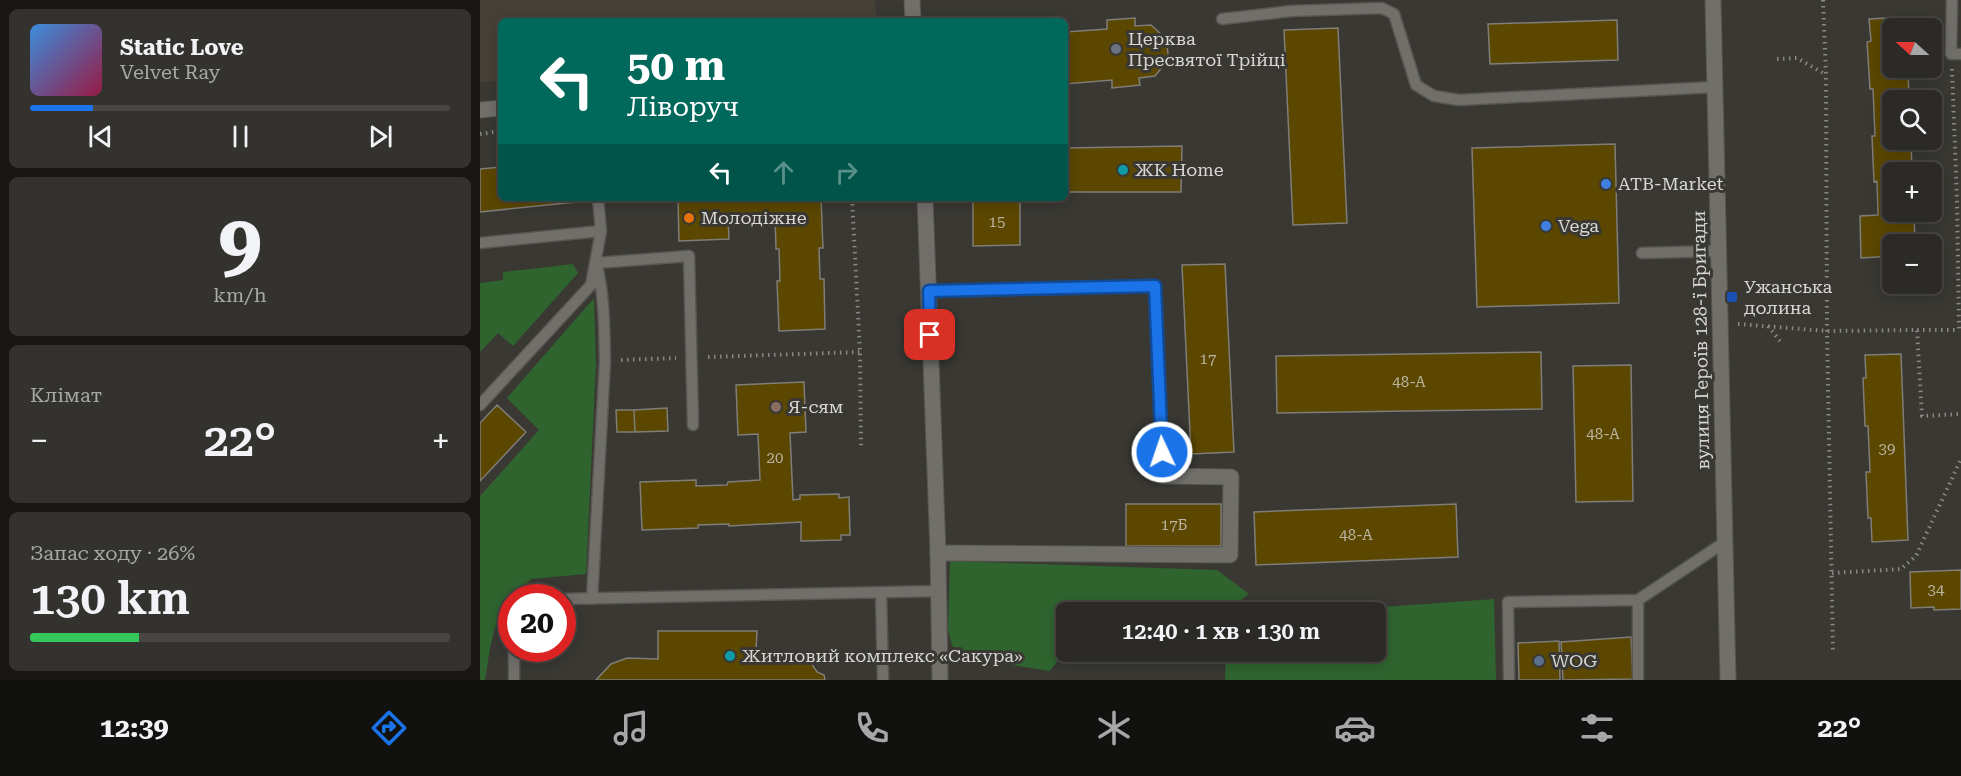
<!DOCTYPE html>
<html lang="uk">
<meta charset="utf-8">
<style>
:root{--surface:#2b2a26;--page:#33322e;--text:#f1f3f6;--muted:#a6a7a7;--line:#474643;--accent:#1a73e8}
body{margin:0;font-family:"Roboto Serif",serif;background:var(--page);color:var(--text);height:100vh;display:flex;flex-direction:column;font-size:22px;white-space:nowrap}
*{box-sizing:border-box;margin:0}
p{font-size:20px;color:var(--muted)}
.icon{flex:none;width:33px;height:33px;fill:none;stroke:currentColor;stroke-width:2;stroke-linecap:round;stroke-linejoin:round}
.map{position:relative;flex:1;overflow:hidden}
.panel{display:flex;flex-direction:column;gap:9px;padding:9px;background:#181715;width:480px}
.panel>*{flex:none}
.guide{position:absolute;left:18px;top:18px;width:570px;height:183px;border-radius:9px;box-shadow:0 3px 15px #0003,0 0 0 2px var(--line);background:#00695c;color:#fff;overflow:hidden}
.needle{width:39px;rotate:291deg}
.controls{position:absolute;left:1402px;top:18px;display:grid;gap:12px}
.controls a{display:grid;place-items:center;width:60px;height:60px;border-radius:9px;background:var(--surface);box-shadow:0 3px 15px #0003,0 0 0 2px var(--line);font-size:30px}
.speed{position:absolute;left:18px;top:584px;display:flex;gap:12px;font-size:30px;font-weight:700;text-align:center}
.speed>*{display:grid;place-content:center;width:78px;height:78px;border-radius:50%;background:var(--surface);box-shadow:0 3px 15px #0003,0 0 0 2px var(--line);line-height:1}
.speed .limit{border:9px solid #d22;background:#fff;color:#111}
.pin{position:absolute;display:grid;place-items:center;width:51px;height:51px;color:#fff;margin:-26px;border-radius:12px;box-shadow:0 3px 9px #0006}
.me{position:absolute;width:66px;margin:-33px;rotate:357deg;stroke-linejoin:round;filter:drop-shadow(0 0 4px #0008)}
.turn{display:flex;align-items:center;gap:21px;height:126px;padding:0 30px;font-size:27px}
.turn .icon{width:78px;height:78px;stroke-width:2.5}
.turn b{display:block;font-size:42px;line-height:51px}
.lanes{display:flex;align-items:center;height:57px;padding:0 30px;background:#0003;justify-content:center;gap:30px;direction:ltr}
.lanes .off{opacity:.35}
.big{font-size:45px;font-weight:600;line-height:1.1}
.panel .tile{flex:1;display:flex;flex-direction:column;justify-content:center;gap:9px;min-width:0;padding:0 21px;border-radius:9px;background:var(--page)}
.panel .dial{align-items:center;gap:0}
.dial b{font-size:78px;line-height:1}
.song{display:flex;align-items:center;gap:18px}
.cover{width:72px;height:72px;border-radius:9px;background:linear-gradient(135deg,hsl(210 70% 55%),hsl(340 70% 35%))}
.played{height:6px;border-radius:3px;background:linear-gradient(90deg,var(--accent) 15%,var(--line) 15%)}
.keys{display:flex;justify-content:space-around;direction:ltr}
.heat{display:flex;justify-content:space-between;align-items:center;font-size:33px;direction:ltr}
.charge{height:9px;border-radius:4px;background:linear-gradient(90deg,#34c759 26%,var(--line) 0)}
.trip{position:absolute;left:576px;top:602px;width:330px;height:60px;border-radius:9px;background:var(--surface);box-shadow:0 3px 15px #0003,0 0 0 2px var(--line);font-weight:600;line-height:60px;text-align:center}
.dock{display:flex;height:96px;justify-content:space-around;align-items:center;background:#11110f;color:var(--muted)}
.dock .icon{width:42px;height:42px}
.dock .selected{color:var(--accent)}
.dock b{font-size:27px;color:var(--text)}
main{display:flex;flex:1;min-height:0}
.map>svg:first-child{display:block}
.built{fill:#454137}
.green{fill:#2f642f}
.building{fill:#5b4700;stroke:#7f7d78;stroke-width:1.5}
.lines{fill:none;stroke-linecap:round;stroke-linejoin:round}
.service-casing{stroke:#575652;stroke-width:13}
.minor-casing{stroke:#575652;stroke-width:17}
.tertiary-casing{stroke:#575652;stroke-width:17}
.path{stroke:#8a8985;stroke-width:4;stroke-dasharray:1.5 4.5;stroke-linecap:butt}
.service{stroke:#706f6a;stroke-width:10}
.minor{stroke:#706f6a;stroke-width:15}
.tertiary{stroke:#706f6a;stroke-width:15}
.route-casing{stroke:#114b97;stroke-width:15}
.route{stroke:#1a73e8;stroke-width:10}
.worship-dot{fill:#6b7280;stroke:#393833;stroke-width:2}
.culture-dot{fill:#0f9aa8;stroke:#393833;stroke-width:2}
.shop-dot{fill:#3f7fe0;stroke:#393833;stroke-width:2}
.food-dot{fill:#e8710a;stroke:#393833;stroke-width:2}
.transit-dot{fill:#1a4fb4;stroke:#393833;stroke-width:2}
.education-dot{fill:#8d6e63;stroke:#393833;stroke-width:2}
.service-dot{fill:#5c6f8a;stroke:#393833;stroke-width:2}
.labels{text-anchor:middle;stroke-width:6;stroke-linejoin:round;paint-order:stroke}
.number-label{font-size:15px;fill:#b9b39f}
.poi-label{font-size:18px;fill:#d8d7d4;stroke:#393833;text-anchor:start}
.street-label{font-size:18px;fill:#d8d7d4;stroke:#393833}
</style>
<main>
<section class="panel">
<div class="tile">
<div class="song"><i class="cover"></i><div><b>Static Love</b><p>Velvet Ray</p></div></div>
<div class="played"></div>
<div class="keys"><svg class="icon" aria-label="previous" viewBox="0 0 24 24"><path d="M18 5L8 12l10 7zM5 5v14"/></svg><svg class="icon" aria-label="pause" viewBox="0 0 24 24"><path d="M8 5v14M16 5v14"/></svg><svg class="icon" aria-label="next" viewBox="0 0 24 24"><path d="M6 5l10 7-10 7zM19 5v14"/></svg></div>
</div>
<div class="tile dial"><b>9</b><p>km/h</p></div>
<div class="tile"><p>Клімат</p>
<div class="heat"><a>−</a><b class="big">22°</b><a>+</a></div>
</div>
<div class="tile"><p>Запас ходу · 26%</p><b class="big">130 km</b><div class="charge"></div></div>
</section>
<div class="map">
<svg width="1481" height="680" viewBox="0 0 1481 680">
<rect width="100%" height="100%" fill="#393833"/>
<path class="built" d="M0 0H395L397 21H21V81L0 82Z"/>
<path class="green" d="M93 264 98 273 33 346 18 333 0 352V283L23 280V272Z
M114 298 116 364 106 574 51 579 34 597H32L31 599 19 613 10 648 5 680H0V496L59 430 27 398Z
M470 561 737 570 769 594 745 612H586V650L570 671 480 657 472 645 468 630Z
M1014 599 1016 680H745L746 651H896V612H834Z"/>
<path class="building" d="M1425 17 1426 28H1413V68H1428L1429 100H1413V140H1431L1432 172H1413V212H1434L1435 244H1413V256L1381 258 1380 216 1398 215 1397 181 1394 182 1392 136H1395L1393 89H1390L1387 42 1391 41 1389 19Z
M655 18V26L671 25 684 37 687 45 688 54 686 62 675 76 659 78 660 85 632 88V80L585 84V32L627 29V20Z
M1137 20 1138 60 1010 64 1008 24Z
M858 28 867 223 813 225 804 30Z
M1135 144 1139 303 997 307 992 148Z
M702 146 701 192H585V148Z
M21 167V198H96V202L0 212V169Z
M198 198H341L343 248H339L340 279H344L345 329 299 331 297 281H300L299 249H296L295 217 248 218 249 239 199 241Z
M493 198H540V245L493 246Z
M745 264 754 452 711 454 702 265Z
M1061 352 1062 409 797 413 796 356Z
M1421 354 1428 540 1392 542 1391 518H1388L1386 472H1390L1388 426H1385L1383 378H1386L1385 355Z
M1151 365 1153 501 1096 502 1093 366Z
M324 382 326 432 310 433 313 500 320 499V495L359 494V498L369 497 370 535H361V540L321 541V522L249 526V524L218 525V528L162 530 160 482 216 480V486L247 485 248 482 280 480 278 434 258 435 256 385Z
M17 405 46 432 0 481V423Z
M187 408 188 431 155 432 154 410Z
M136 410H154L155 432H137Z
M646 504H741V546H646Z
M976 504 978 557 776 565 774 512Z
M1481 570V609L1454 610V607L1431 608 1430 572Z
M178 631H277L276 651H310L320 654 325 659 330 661 337 672 344 675 345 680H116L131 664 147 658 178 659Z
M1151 637 1153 679 1083 680 1081 642Z
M1079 641 1080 680H1039L1038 643Z"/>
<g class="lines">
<defs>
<path id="service" d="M1472 0 1471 54H1481
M742 19 811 11 902 8 914 14 936 85 954 96 979 100 1235 87
M0 243 121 231
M1162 253 1238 251
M449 291 675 286 683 476
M0 405 111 285 121 231 118 198
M401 593 403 680
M82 599 459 591
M112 599 125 361C124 328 125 295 116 263L209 256 213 425
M32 607C23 620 24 630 32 644
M34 648V680
M1029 680 1028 602 1158 600
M1158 680V600L1245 542"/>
<path id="minor" d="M0 110 21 108
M458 553 750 555 751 477 683 476"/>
<path id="tertiary" d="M432 0 433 21
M1233 0 1248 680
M445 198 458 553 460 680"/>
</defs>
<use href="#service" class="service-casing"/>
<use href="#minor" class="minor-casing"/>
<use href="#tertiary" class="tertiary-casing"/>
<path class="path" d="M1343 0 1346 75 1347 331 1353 652
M1297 59 1317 58 1345 74
M1472 69 1477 200 1479 330
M0 134 21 131
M372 198 380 352 381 446
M1258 324 1347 331 1437 330 1442 416 1481 414
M1288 326 1300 341
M1437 330H1478
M228 357 380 352
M141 360 196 358
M1352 573 1421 569 1436 556 1481 459"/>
<use href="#service" class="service"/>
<use href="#minor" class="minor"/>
<use href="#tertiary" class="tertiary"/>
</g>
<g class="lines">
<defs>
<path id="route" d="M450 335 449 291 675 286 682 452"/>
</defs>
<use href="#route" class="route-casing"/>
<use href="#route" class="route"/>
</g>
<circle class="worship-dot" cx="636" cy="49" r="6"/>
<g class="culture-dot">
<circle cx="643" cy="170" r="6"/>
<circle cx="250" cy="656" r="6"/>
</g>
<g class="shop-dot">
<circle cx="1126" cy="184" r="6"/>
<circle cx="1066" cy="226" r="6"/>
</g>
<circle class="food-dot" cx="209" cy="218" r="6"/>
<rect class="transit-dot" x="1246" y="291" width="12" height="12" rx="3"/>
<circle class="education-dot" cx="296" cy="407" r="6"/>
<circle class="service-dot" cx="1059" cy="661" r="6"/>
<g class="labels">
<g class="number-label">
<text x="517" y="227">15</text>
<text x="728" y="364">17</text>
<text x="929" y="387">48-А</text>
<text x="1123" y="439">48-А</text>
<text x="1407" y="454">39</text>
<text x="295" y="463">20</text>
<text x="694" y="530">17Б</text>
<text x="876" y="540">48-А</text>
<text x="1456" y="595">34</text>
</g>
<g class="poi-label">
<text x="648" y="45">Церква<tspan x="648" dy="21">Пресвятої Трійці</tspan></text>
<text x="655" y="176">ЖК Home</text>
<text x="1138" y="190">ATB-Market</text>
<text x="221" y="224">Молодіжне</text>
<text x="1078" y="232">Vega</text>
<text x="1264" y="293">Ужанська<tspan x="1264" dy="21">долина</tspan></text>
<text x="308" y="413">Я-сям</text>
<text x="262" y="662">Житловий комплекс «Сакура»</text>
<text x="1071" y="667">WOG</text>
</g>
<g class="street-label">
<text transform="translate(1221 340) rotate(-91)" y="6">вулиця Героїв 128-ї Бригади</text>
</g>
</g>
</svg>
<div class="controls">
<a><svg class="needle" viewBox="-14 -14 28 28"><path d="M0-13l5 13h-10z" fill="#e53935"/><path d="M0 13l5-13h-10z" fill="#a6a7a7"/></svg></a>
<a><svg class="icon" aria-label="search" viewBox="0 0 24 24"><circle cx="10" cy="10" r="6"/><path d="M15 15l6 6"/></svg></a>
<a>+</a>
<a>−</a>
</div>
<div class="speed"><div class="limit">20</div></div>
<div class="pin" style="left:450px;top:335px;background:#d93025"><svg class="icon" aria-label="arrive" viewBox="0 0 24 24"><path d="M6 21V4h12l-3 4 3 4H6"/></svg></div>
<svg class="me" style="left:682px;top:452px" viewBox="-20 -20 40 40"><circle r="17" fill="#1a73e8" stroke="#fff" stroke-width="3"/><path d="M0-11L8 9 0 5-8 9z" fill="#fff"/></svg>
<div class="trip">12:40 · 1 хв · 130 m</div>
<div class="guide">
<div class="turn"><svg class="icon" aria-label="left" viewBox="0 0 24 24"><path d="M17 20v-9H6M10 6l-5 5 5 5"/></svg><div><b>50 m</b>Ліворуч</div></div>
<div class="lanes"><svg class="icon" aria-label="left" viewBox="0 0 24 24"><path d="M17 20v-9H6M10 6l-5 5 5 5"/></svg><svg class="icon off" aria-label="ahead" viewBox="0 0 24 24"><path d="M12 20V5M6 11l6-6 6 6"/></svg><svg class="icon off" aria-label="right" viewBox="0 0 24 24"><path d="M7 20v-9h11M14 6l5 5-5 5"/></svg></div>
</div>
</div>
</main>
<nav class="dock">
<b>12:39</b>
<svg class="icon selected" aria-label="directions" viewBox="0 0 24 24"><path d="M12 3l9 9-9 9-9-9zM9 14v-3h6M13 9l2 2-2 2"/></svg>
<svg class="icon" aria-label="music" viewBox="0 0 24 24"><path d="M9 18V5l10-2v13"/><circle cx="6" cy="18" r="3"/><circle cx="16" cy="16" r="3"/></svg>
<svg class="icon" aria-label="phone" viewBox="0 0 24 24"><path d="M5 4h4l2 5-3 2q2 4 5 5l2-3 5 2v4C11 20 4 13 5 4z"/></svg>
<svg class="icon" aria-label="climate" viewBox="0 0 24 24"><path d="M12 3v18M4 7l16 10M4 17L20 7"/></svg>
<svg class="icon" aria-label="car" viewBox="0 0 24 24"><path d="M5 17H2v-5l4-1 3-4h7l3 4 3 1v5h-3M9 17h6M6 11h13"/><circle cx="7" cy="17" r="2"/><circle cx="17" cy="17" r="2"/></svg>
<svg class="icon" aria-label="filters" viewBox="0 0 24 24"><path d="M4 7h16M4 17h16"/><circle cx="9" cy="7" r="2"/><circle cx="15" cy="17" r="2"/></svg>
<b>22°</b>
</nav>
